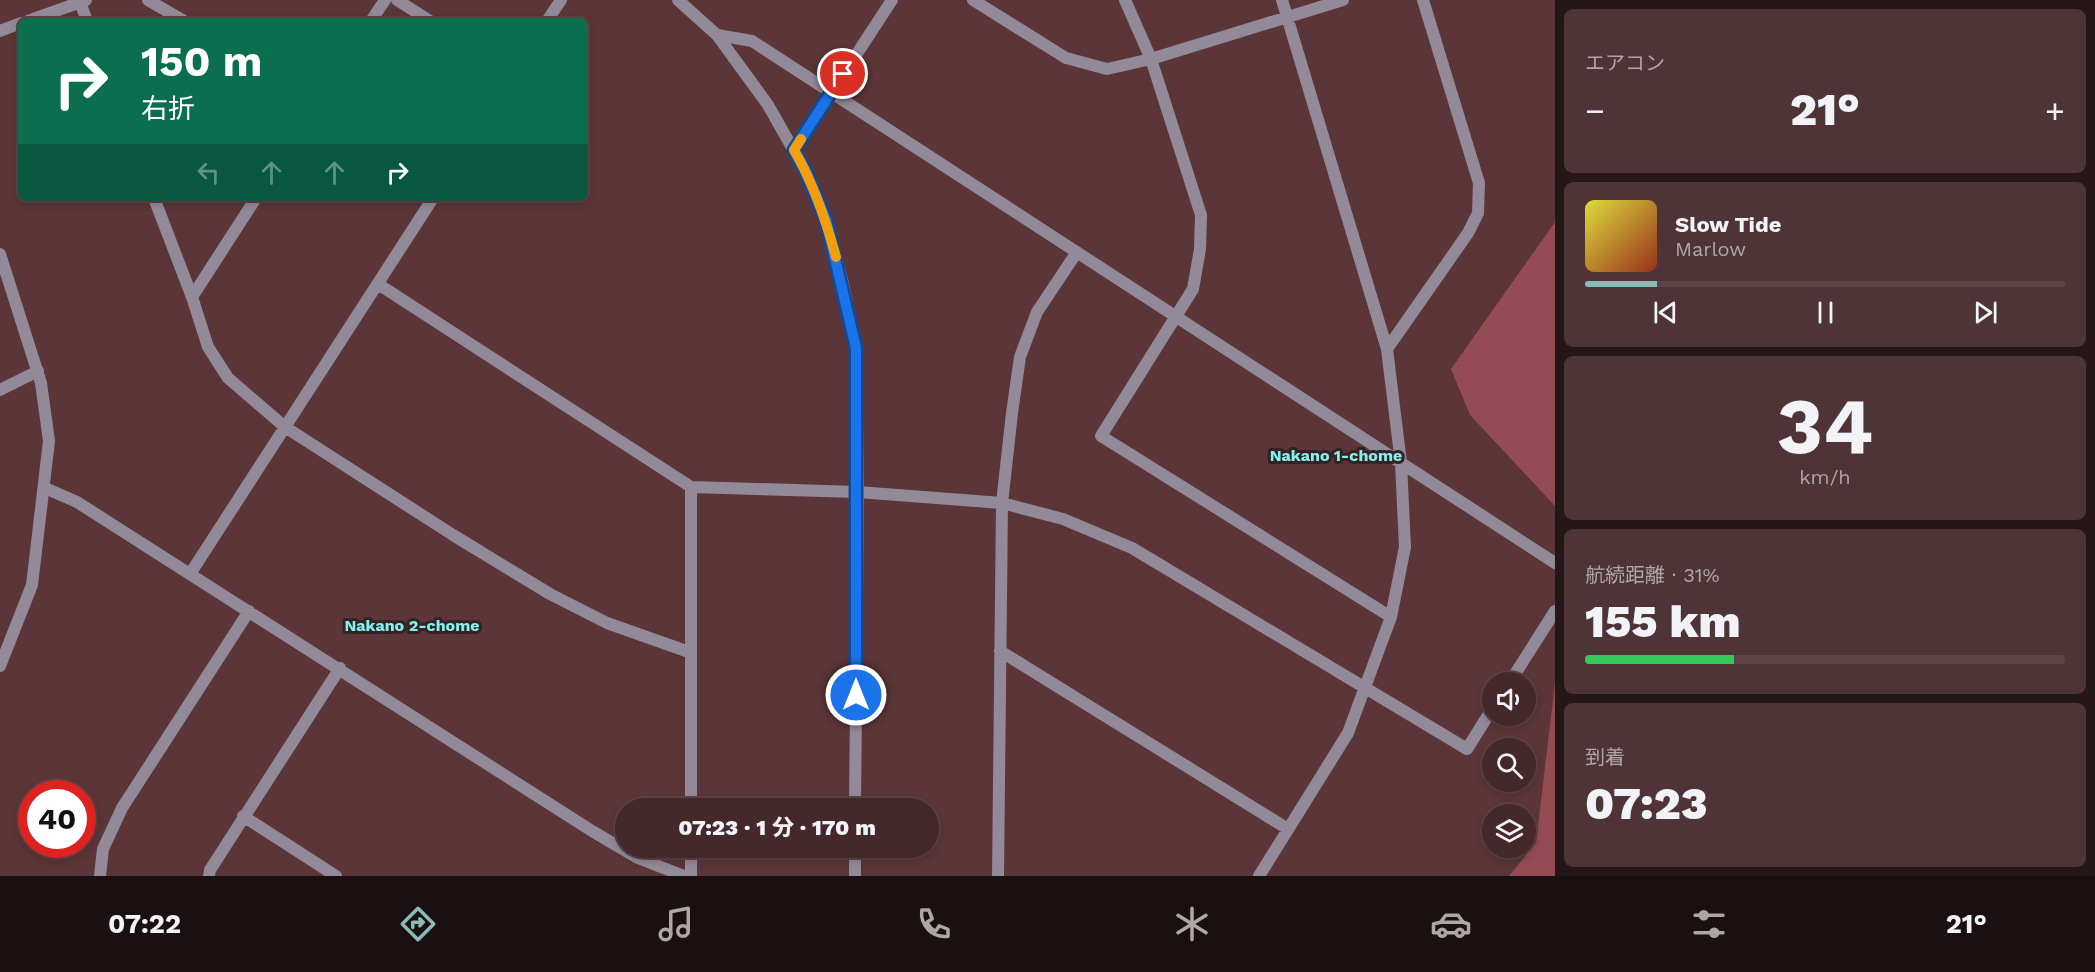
<!DOCTYPE html>
<html lang="ja">
<meta charset="utf-8">
<style>
:root{--surface:#44282a;--page:#4e3436;--text:#f1f3f6;--muted:#afa6a8;--line:#5c4447;--accent:#8bbbb9}
body{margin:0;font-family:"Work Sans","Noto Sans JP",sans-serif;background:var(--page);color:var(--text);height:100vh;display:flex;flex-direction:column;font-size:22px;white-space:nowrap}
*{box-sizing:border-box;margin:0}
p{font-size:20px;color:var(--muted)}
.icon{flex:none;width:33px;height:33px;fill:none;stroke:currentColor;stroke-width:2;stroke-linecap:round;stroke-linejoin:round}
.map{position:relative;flex:1;overflow:hidden}
.sheet{display:flex;flex-direction:column;gap:9px;padding:9px;background:#251617;width:540px}
.sheet>*{flex:none}
.guide{position:absolute;left:18px;top:18px;width:570px;height:183px;border-radius:9px;box-shadow:0 3px 9px #0003,0 0 0 2px var(--line);background:#0b6e4f;color:#fff;overflow:hidden}
.tools{position:absolute;left:1482px;top:672px;display:grid;gap:12px}
.tools a{display:grid;place-items:center;width:54px;height:54px;border-radius:50%;background:var(--surface);box-shadow:0 3px 9px #0003,0 0 0 2px var(--line);font-size:30px}
.speed{position:absolute;left:18px;top:780px;display:flex;gap:12px;font-size:30px;font-weight:700;text-align:center}
.speed>*{display:grid;place-content:center;width:78px;height:78px;border-radius:50%;background:var(--surface);box-shadow:0 3px 9px #0003,0 0 0 2px var(--line);line-height:1}
.speed .limit{border:9px solid #d22;background:#fff;color:#111}
.pin{position:absolute;display:grid;place-items:center;width:51px;height:51px;color:#fff;margin:-26px;border:3px solid #fff;border-radius:50%;box-shadow:0 2px 6px #0007}
.me{position:absolute;width:66px;margin:-33px;rotate:0deg;stroke-linejoin:round;filter:drop-shadow(0 0 4px #0008)}
.turn{display:flex;align-items:center;gap:21px;height:126px;padding:0 24px;font-size:27px}
.turn .icon{width:78px;height:78px;stroke-width:2.5}
.turn b{display:block;font-size:42px;line-height:51px}
.lanes{display:flex;align-items:center;height:57px;padding:0 24px;background:#0003;justify-content:center;gap:30px;direction:ltr}
.lanes .off{opacity:.35}
.big{font-size:45px;font-weight:800;line-height:1.1}
.sheet .widget{flex:1;display:flex;flex-direction:column;justify-content:center;gap:9px;min-width:0;padding:0 21px;border-radius:9px;background:var(--page)}
.sheet .dial{align-items:center;gap:0}
.dial b{font-size:78px;line-height:1}
.song{display:flex;align-items:center;gap:18px}
.cover{width:72px;height:72px;border-radius:9px;background:linear-gradient(135deg,hsl(60 70% 55%),hsl(10 70% 35%))}
.played{height:6px;border-radius:3px;background:linear-gradient(90deg,var(--accent) 15%,var(--line) 15%)}
.keys{display:flex;justify-content:space-around;direction:ltr}
.heat{display:flex;justify-content:space-between;align-items:center;font-size:33px;direction:ltr}
.charge{height:9px;border-radius:4px;background:linear-gradient(90deg,#34c759 31%,var(--line) 0)}
.trip{position:absolute;left:615px;top:798px;width:324px;height:60px;border-radius:30px;background:var(--surface);box-shadow:0 3px 9px #0003,0 0 0 2px var(--line);font-weight:800;line-height:60px;text-align:center}
.tabs{display:flex;height:96px;justify-content:space-around;align-items:center;background:#1b1011;color:var(--muted)}
.tabs .icon{width:42px;height:42px}
.tabs .current{color:var(--accent)}
.tabs b{font-size:27px;color:var(--text)}
main{display:flex;flex:1;min-height:0}
.map>svg:first-child{display:block}
.green{fill:#954b53}
.lines{fill:none;stroke-linecap:round;stroke-linejoin:round}
.minor{stroke:#938a99;stroke-width:12}
.tertiary{stroke:#938a99;stroke-width:12}
.route-casing{stroke:#114b97;stroke-width:15}
.route{stroke:#1a73e8;stroke-width:10}
.slow{stroke:#f59e0b;stroke-width:10}
.labels{text-anchor:middle;stroke-width:6;stroke-linejoin:round;paint-order:stroke}
.neighbourhood-label{font-size:16px;font-weight:bold;fill:#85f1ef;stroke:#342224}
</style>
<main>
<div class="map">
<svg width="1555" height="876" viewBox="0 0 1555 876">
<rect width="100%" height="100%" fill="#5b3538"/>
<path class="green" d="M1555 222V506L1470 415 1451 369Z
M1555 683V876H1509L1536 843Z"/>
<g class="lines">
<path class="minor" d="M148 0 184 21
M397 0 430 21
M973 0 1066 58 1107 69 1151 59 1343 0
M1125 0 1151 59 1201 215 1200 249 1193 289 1101 436 1391 617
M80 2 87 21
M28 21 86 0
M371 21 385 0
M547 21 561 0
M0 31 21 23
M717 35 752 41 1555 563
M794 150 892 0
M154 198 192 297 256 198
M378 284 691 487
M192 297 208 347 228 378 285 427 453 535 550 594 607 623 689 652
M1387 349 1468 233 1478 213 1479 183 1423 0
M0 390 38 371
M45 488 77 502 592 831 638 858 684 876
M190 574 433 198
M1000 651 1288 829
M1510 682 1555 611
M691 808V487L858 492 1002 503 1063 519 1132 548 1467 749 1492 709
M243 816 336 876
M691 848V876
M100 876 103 849 122 808 249 611
M209 876 210 870 340 668
M998 876 1002 503 1012 413 1020 357 1037 312 1077 252
M1259 876 1348 733 1391 617 1405 547 1401 463 1387 349 1282 0"/>
<path class="tertiary" d="M678 0 717 35 768 105 806 172 826 220 843 284 856 348 858 492 855 808
M0 254 41 383 49 441 32 585 0 666
M855 876V848"/>
</g>
<g class="lines">
<defs>
<path id="route" d="M843 74 794 150 806 172 826 220 856 348V695"/>
</defs>
<use href="#route" class="route-casing"/>
<use href="#route" class="route"/>
<path class="slow" d="M801 139 794 150C814 184 826 220 836 257"/>
</g>
<g class="labels">
<g class="neighbourhood-label">
<text x="1336" y="461">Nakano 1-chome</text>
<text x="412" y="631">Nakano 2-chome</text>
</g>
</g>
</svg>
<div class="tools">
<a><svg class="icon" aria-label="sound" viewBox="0 0 24 24"><path d="M4 9h4l5-4v14l-5-4H4zM17 9q2 3 0 6"/></svg></a>
<a><svg class="icon" aria-label="search" viewBox="0 0 24 24"><circle cx="10" cy="10" r="6"/><path d="M15 15l6 6"/></svg></a>
<a><svg class="icon" aria-label="layers" viewBox="0 0 24 24"><path d="M12 4l9 5-9 5-9-5zM3 14l9 5 9-5"/></svg></a>
</div>
<div class="speed"><div class="limit">40</div></div>
<div class="pin" style="left:843px;top:74px;background:#d93025"><svg class="icon" aria-label="arrive" viewBox="0 0 24 24"><path d="M6 21V4h12l-3 4 3 4H6"/></svg></div>
<svg class="me" style="left:856px;top:695px" viewBox="-20 -20 40 40"><circle r="17" fill="#1a73e8" stroke="#fff" stroke-width="3"/><path d="M0-11L8 9 0 5-8 9z" fill="#fff"/></svg>
<div class="trip">07:23 · 1 分 · 170 m</div>
<div class="guide">
<div class="turn"><svg class="icon" aria-label="right" viewBox="0 0 24 24"><path d="M7 20v-9h11M14 6l5 5-5 5"/></svg><div><b>150 m</b>右折</div></div>
<div class="lanes"><svg class="icon off" aria-label="left" viewBox="0 0 24 24"><path d="M17 20v-9H6M10 6l-5 5 5 5"/></svg><svg class="icon off" aria-label="ahead" viewBox="0 0 24 24"><path d="M12 20V5M6 11l6-6 6 6"/></svg><svg class="icon off" aria-label="ahead" viewBox="0 0 24 24"><path d="M12 20V5M6 11l6-6 6 6"/></svg><svg class="icon" aria-label="right" viewBox="0 0 24 24"><path d="M7 20v-9h11M14 6l5 5-5 5"/></svg></div>
</div>
</div>
<section class="sheet">
<div class="widget"><p>エアコン</p>
<div class="heat"><a>−</a><b class="big">21°</b><a>+</a></div>
</div>
<div class="widget">
<div class="song"><i class="cover"></i><div><b>Slow Tide</b><p>Marlow</p></div></div>
<div class="played"></div>
<div class="keys"><svg class="icon" aria-label="previous" viewBox="0 0 24 24"><path d="M18 5L8 12l10 7zM5 5v14"/></svg><svg class="icon" aria-label="pause" viewBox="0 0 24 24"><path d="M8 5v14M16 5v14"/></svg><svg class="icon" aria-label="next" viewBox="0 0 24 24"><path d="M6 5l10 7-10 7zM19 5v14"/></svg></div>
</div>
<div class="widget dial"><b>34</b><p>km/h</p></div>
<div class="widget"><p>航続距離 · 31%</p><b class="big">155 km</b><div class="charge"></div></div>
<div class="widget"><p>到着</p><b class="big">07:23</b></div>
</section>
</main>
<nav class="tabs">
<b>07:22</b>
<svg class="icon current" aria-label="directions" viewBox="0 0 24 24"><path d="M12 3l9 9-9 9-9-9zM9 14v-3h6M13 9l2 2-2 2"/></svg>
<svg class="icon" aria-label="music" viewBox="0 0 24 24"><path d="M9 18V5l10-2v13"/><circle cx="6" cy="18" r="3"/><circle cx="16" cy="16" r="3"/></svg>
<svg class="icon" aria-label="phone" viewBox="0 0 24 24"><path d="M5 4h4l2 5-3 2q2 4 5 5l2-3 5 2v4C11 20 4 13 5 4z"/></svg>
<svg class="icon" aria-label="climate" viewBox="0 0 24 24"><path d="M12 3v18M4 7l16 10M4 17L20 7"/></svg>
<svg class="icon" aria-label="car" viewBox="0 0 24 24"><path d="M5 17H2v-5l4-1 3-4h7l3 4 3 1v5h-3M9 17h6M6 11h13"/><circle cx="7" cy="17" r="2"/><circle cx="17" cy="17" r="2"/></svg>
<svg class="icon" aria-label="filters" viewBox="0 0 24 24"><path d="M4 7h16M4 17h16"/><circle cx="9" cy="7" r="2"/><circle cx="15" cy="17" r="2"/></svg>
<b>21°</b>
</nav>
